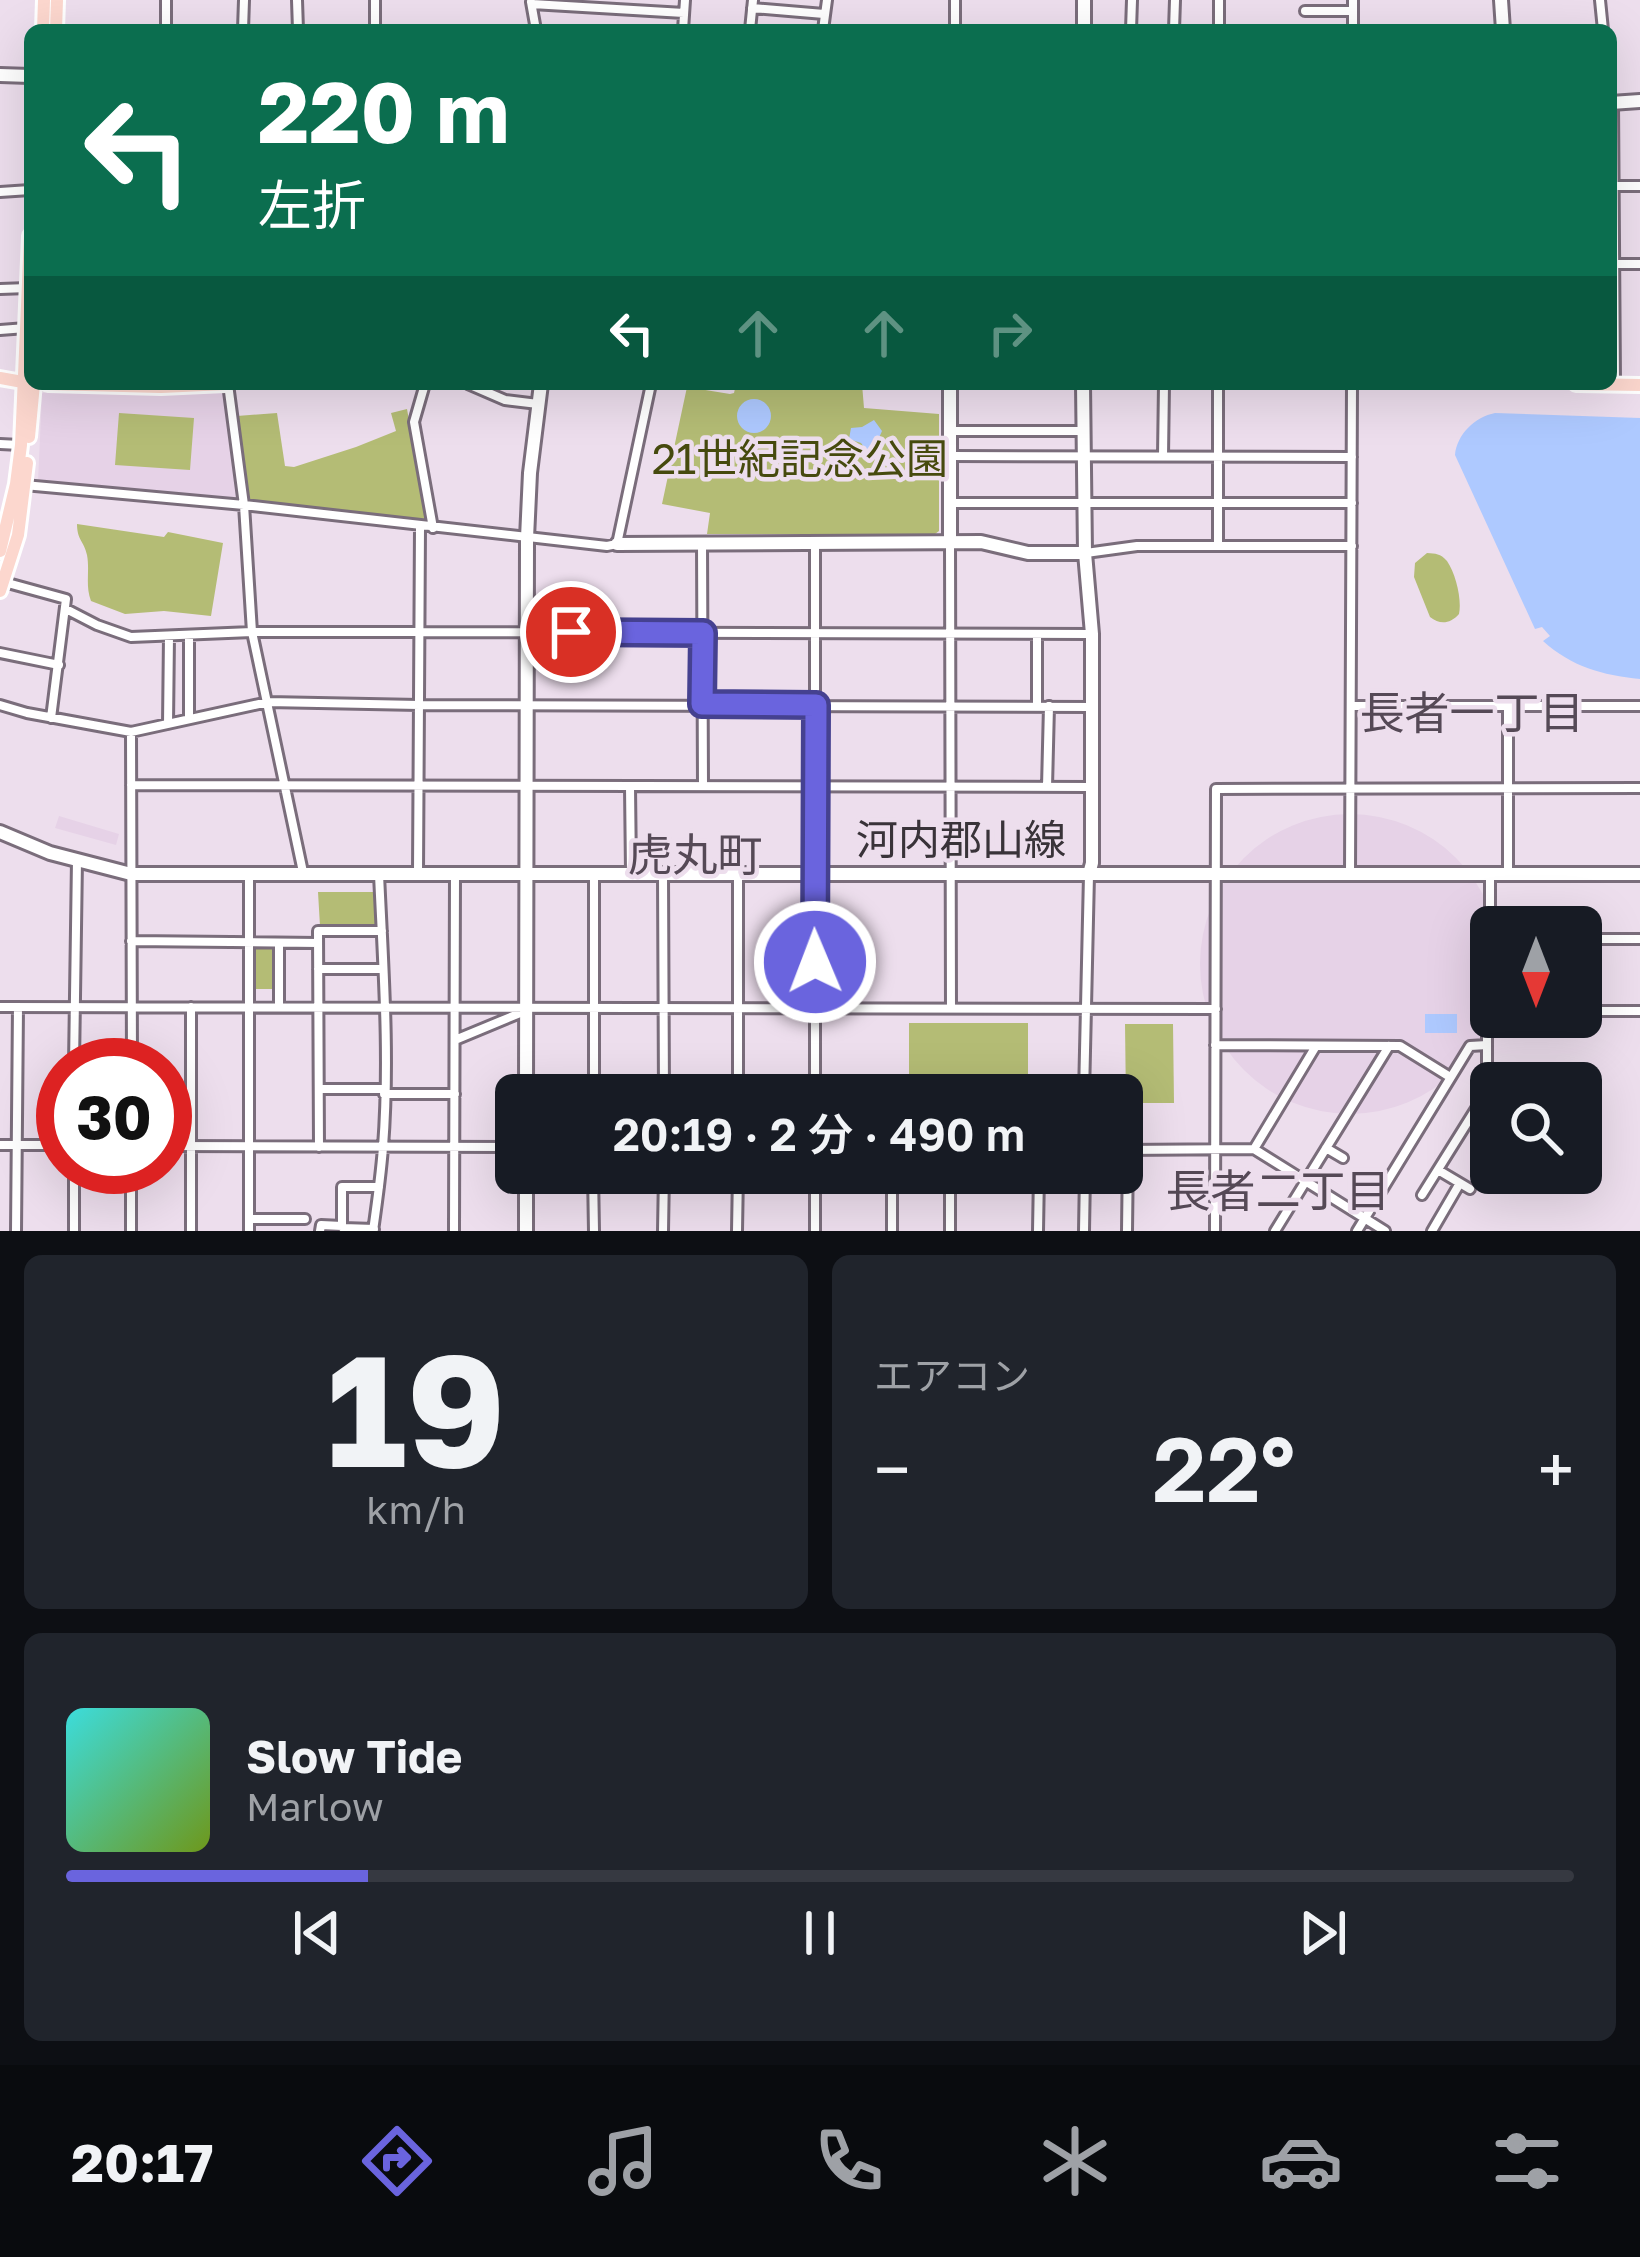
<!DOCTYPE html>
<html lang="ja">
<meta charset="utf-8">
<style>
:root{--surface:#171b24;--page:#20242c;--text:#f1f3f6;--muted:#9ea1a6;--line:#363941;--accent:#6a64de}
body{margin:0;font-family:"Golos Text","Noto Sans JP",sans-serif;background:var(--page);color:var(--text);height:100vh;display:flex;flex-direction:column;font-size:45px;white-space:nowrap}
*{box-sizing:border-box;margin:0}
p{font-size:39px;color:var(--muted)}
.icon{flex:none;width:66px;height:66px;fill:none;stroke:currentColor;stroke-width:2;stroke-linecap:round;stroke-linejoin:round}
.map{position:relative;height:1231px;overflow:hidden}
.sheet{display:flex;flex-direction:column;gap:24px;padding:24px;background:#0d0f14;flex:1}
.sheet>*{flex:none}
.banner{position:absolute;left:24px;top:24px;width:1593px;height:366px;border-radius:18px;box-shadow:0 12px 48px #0002;background:#0b6e4f;color:#fff;overflow:hidden}
.needle{width:78px;rotate:180deg}
.buttons{position:absolute;left:1470px;top:906px;display:grid;gap:24px}
.buttons a{display:grid;place-items:center;width:132px;height:132px;border-radius:18px;background:var(--surface);box-shadow:0 12px 48px #0002;font-size:60px}
.speed{position:absolute;left:36px;top:1038px;display:flex;gap:24px;font-size:60px;font-weight:700;text-align:center}
.speed>*{display:grid;place-content:center;width:156px;height:156px;border-radius:50%;background:var(--surface);box-shadow:0 12px 48px #0002;line-height:1}
.speed .limit{border:18px solid #d22;background:#fff;color:#111}
.pin{position:absolute;display:grid;place-items:center;width:102px;height:102px;color:#fff;margin:-51px;border:6px solid #fff;border-radius:50%;box-shadow:0 3px 12px #0007}
.me{position:absolute;width:132px;margin:-66px;rotate:359deg;stroke-linejoin:round;filter:drop-shadow(0 0 9px #0008)}
.turn{display:flex;align-items:center;gap:42px;height:252px;padding:0 36px;font-size:54px}
.turn .icon{width:156px;height:156px;stroke-width:2.5}
.turn b{display:block;font-size:84px;line-height:102px}
.lanes{display:flex;align-items:center;height:114px;padding:0 36px;background:#0003;justify-content:center;gap:60px;direction:ltr}
.lanes .off{opacity:.35}
.big{font-size:90px;font-weight:600;line-height:1.1}
.sheet .widget{flex:1;display:flex;flex-direction:column;justify-content:center;gap:18px;min-width:0;padding:0 42px;border-radius:18px;background:var(--page)}
.sheet .dial{align-items:center;gap:0}
.dial b{font-size:156px;line-height:1}
.song{display:flex;align-items:center;gap:36px}
.cover{width:144px;height:144px;border-radius:18px;background:linear-gradient(135deg,hsl(180 70% 55%),hsl(80 70% 35%))}
.played{height:12px;border-radius:6px;background:linear-gradient(90deg,var(--accent) 20%,var(--line) 20%)}
.keys{display:flex;justify-content:space-around;direction:ltr}
.heat{display:flex;justify-content:space-between;align-items:center;font-size:66px;direction:ltr}
.sheet .tiles{flex:1;display:grid;gap:24px;grid-template-columns:1fr 1fr}
.widget:last-child{grid-column:span 2}
.trip{position:absolute;left:495px;top:1074px;width:648px;height:120px;border-radius:18px;background:var(--surface);box-shadow:0 12px 48px #0002;font-weight:600;line-height:120px;text-align:center}
.tab-bar{display:flex;height:192px;justify-content:space-around;align-items:center;background:#090b0e;color:var(--muted)}
.tab-bar .icon{width:84px;height:84px}
.tab-bar .active{color:var(--accent)}
.tab-bar b{font-size:54px;color:var(--text)}
.map>svg:first-child{display:block}
.built{fill:#e6d2e7}
.green{fill:#b4bc75}
.water{fill:#aec9ff}
.lines{fill:none;stroke-linecap:round;stroke-linejoin:round}
.street-casing{stroke:#7a6d7b;stroke-width:14}
.secondary-casing{stroke:#7a6d7b;stroke-width:18}
.primary-casing{stroke:#fff;stroke-width:18}
.street{stroke:#fff;stroke-width:8}
.secondary{stroke:#fff;stroke-width:12}
.primary{stroke:#fcd7ce;stroke-width:12}
.route-casing{stroke:#454190;stroke-width:30}
.route{stroke:#6a64de;stroke-width:21}
.labels{text-anchor:middle;stroke-width:9;stroke-linejoin:round;paint-order:stroke}
.park-label{font-size:42px;fill:#464a0e;stroke:#eddeed}
.street-label{font-size:42px;fill:#393339;stroke:#eddeed}
.neighbourhood-label{font-size:45px;fill:#554956;stroke:#eddeed}
</style>
<div class="map">
<svg width="1640" height="1231" viewBox="0 0 1640 1231">
<rect width="100%" height="100%" fill="#eddeed"/>
<path class="built" d="M66 391 161 393 226 391 239 501 38 482 42 393Z
M1200 964a150 150 0 1 1 300 0a150 150 0 1 1-300 0Z
M59 816 119 834 116 845 55 828Z"/>
<path class="green" d="M736 384H862L864 408 939 414V531L935 534H707L710 513 662 504 687 387 730 394 734 393Z
M407 409 427 520 248 500 237 416 277 413 285 466 294 467 356 447 396 431 391 413Z
M119 413 194 418 190 470 115 465Z
M77 524 164 537 168 532 223 543 211 616 164 611 125 614 91 601C85 585 90 571 87 555 84 541 77 540 77 524Z
M1427 553C1436 554 1440 553 1447 561 1456 574 1462 600 1459 614 1450 624 1440 625 1430 617L1414 577 1415 563Z
M318 892H374L376 926H320Z
M252 946 276 948 275 989H252Z
M909 1023H1028V1095H909Z
M1125 1024H1173L1174 1103H1126Z"/>
<path class="water" d="M737 416a17 17 0 1 1 34 0a17 17 0 1 1-34 0Z
M1495 413 1640 418V679C1602 675 1572 667 1543 641L1550 636 1542 627 1535 629 1455 455C1457 434 1475 417 1495 413Z
M874 420 882 431 878 440 876 458 870 455 861 443 849 439 851 428 862 427Z
M1425 1014H1457V1033H1425Z"/>
<g class="lines">
<defs>
<path id="street" d="M297 0 298 30
M1219 0V30
M1353 0V30
M1600 0 1603 30
M531 2 536 30
M532 4 684 13
M752 8 824 14
M1305 11H1353
M166 30V0
M243 30 244 0
M375 30V0
M683 30 685 0
M750 30 753 0
M823 30 827 0
M955 30V0
M1131 30 1132 0
M1174 30 1175 0
M1613 104 1615 383
M1615 186H1640
M0 192 30 190
M1612 264H1640
M0 289 28 288
M0 330 26 328
M228 384 244 505 252 632 303 872
M425 384 414 422 433 528
M468 384 505 400 538 404
M950 431H1083
M0 444 20 445
M950 456 1352 457
M1163 456 1164 384
M24 485 244 505 607 546 617 544 651 384
M951 503H1352
M950 542 951 1007
M702 543 703 786
M815 544V1095
M1218 545V384
M1086 553 1137 546H1352
M4 582 66 599 51 718
M66 609 97 625 131 637 252 632H419L1091 634
M1037 634V706
M0 653 59 665
M0 705 27 713 131 732 268 702 419 705 1093 707
M1351 706H1640
M189 719V635
M168 724 169 636
M131 732 132 1065
M131 785 1091 787
M630 787 631 872
M1047 787 1049 706
M418 872 420 527
M1350 873 1352 384
M1508 874V705
M663 875 664 1095
M738 875V1095
M1581 939H1640
M131 941 318 943
M279 943V1006
M318 969H383
M0 1007 1216 1009
M1581 1011H1640
M455 1040 525 1011
M1215 1045 1400 1046 1450 1077
M74 1065 77 860
M319 1089H384
M384 1094H455
M594 1095V875
M1084 1095 1089 875
M0 1145H63
M165 1146 516 1147
M319 1147 318 931H382
M1326 1148 1343 1158
M1254 1149 1316 1046
M1122 1150 1254 1149 1385 1231
M1438 1170 1470 1189
M593 1173 594 1231
M815 1173V1231
M892 1173V1231
M1422 1195 1487 1091V1045
M249 1219H305
M374 1229 343 1228 342 1226V1187H379
M16 1231 18 1007
M74 1231V1167
M131 1231V1167
M191 1231V1007
M249 1231V873
M320 1231 321 1225 342 1226
M373 1231C377 1203 381 1175 383 1147 390 1057 383 964 379 874
M454 1231 455 874
M663 1231 664 1173
M737 1231 738 1173
M950 1231V1173
M1038 1231 1039 1173
M1084 1231 1085 1173
M1127 1231 1128 1150
M1215 1231 1216 789 1640 788
M1275 1231 1389 1046
M1357 1231 1470 1046 1487 1045V1014L1490 1012V874
M1432 1231 1460 1183"/>
<path id="secondary" d="M1501 0 1503 30
M1084 30V0
M0 75 30 76
M1611 103 1640 101
M950 384V542
M1083 384 1085 553 1092 634V863L1089 874
M617 544 981 542 1028 553H1085
M0 832 50 853 131 874H1640
M526 1095 527 538 530 473 541 384
M526 1231V1173"/>
<path id="primary" d="M43 30 44 0
M56 30 57 0
M0 378 28 383
M48 384 161 387 225 384
M1576 384 1640 385
M29 437 34 384
M0 551 16 484 21 445 30 236
M0 591 18 535 27 463"/>
</defs>
<use href="#street" class="street-casing"/>
<use href="#secondary" class="secondary-casing"/>
<use href="#primary" class="primary-casing"/>
<use href="#street" class="street"/>
<use href="#secondary" class="secondary"/>
<use href="#primary" class="primary"/>
</g>
<g class="lines">
<defs>
<path id="route" d="M571 632 703 633 702 704 816 705 815 962"/>
</defs>
<use href="#route" class="route-casing"/>
<use href="#route" class="route"/>
</g>
<g class="labels">
<g class="park-label">
<text x="800" y="474">21世紀記念公園</text>
</g>
<g class="street-label">
<text x="961" y="855">河内郡山線</text>
</g>
<g class="neighbourhood-label">
<text x="1472" y="729">長者一丁目</text>
<text x="695" y="871">虎丸町</text>
<text x="1278" y="1207">長者二丁目</text>
</g>
</g>
</svg>
<div class="buttons">
<a><svg class="needle" viewBox="-14 -14 28 28"><path d="M0-13l5 13h-10z" fill="#e53935"/><path d="M0 13l5-13h-10z" fill="#9ea1a6"/></svg></a>
<a><svg class="icon" aria-label="search" viewBox="0 0 24 24"><circle cx="10" cy="10" r="6"/><path d="M15 15l6 6"/></svg></a>
</div>
<div class="speed"><div class="limit">30</div></div>
<div class="pin" style="left:571px;top:632px;background:#d93025"><svg class="icon" aria-label="arrive" viewBox="0 0 24 24"><path d="M6 21V4h12l-3 4 3 4H6"/></svg></div>
<svg class="me" style="left:815px;top:962px" viewBox="-20 -20 40 40"><circle r="17" fill="#6a64de" stroke="#fff" stroke-width="3"/><path d="M0-11L8 9 0 5-8 9z" fill="#fff"/></svg>
<div class="trip">20:19 · 2 分 · 490 m</div>
<div class="banner">
<div class="turn"><svg class="icon" aria-label="left" viewBox="0 0 24 24"><path d="M17 20v-9H6M10 6l-5 5 5 5"/></svg><div><b>220 m</b>左折</div></div>
<div class="lanes"><svg class="icon" aria-label="left" viewBox="0 0 24 24"><path d="M17 20v-9H6M10 6l-5 5 5 5"/></svg><svg class="icon off" aria-label="ahead" viewBox="0 0 24 24"><path d="M12 20V5M6 11l6-6 6 6"/></svg><svg class="icon off" aria-label="ahead" viewBox="0 0 24 24"><path d="M12 20V5M6 11l6-6 6 6"/></svg><svg class="icon off" aria-label="right" viewBox="0 0 24 24"><path d="M7 20v-9h11M14 6l5 5-5 5"/></svg></div>
</div>
</div>
<section class="sheet">
<div class="tiles">
<div class="widget dial"><b>19</b><p>km/h</p></div>
<div class="widget"><p>エアコン</p>
<div class="heat"><a>−</a><b class="big">22°</b><a>+</a></div>
</div>
<div class="widget">
<div class="song"><i class="cover"></i><div><b>Slow Tide</b><p>Marlow</p></div></div>
<div class="played"></div>
<div class="keys"><svg class="icon" aria-label="previous" viewBox="0 0 24 24"><path d="M18 5L8 12l10 7zM5 5v14"/></svg><svg class="icon" aria-label="pause" viewBox="0 0 24 24"><path d="M8 5v14M16 5v14"/></svg><svg class="icon" aria-label="next" viewBox="0 0 24 24"><path d="M6 5l10 7-10 7zM19 5v14"/></svg></div>
</div>
</div>
</section>
<nav class="tab-bar">
<b>20:17</b>
<svg class="icon active" aria-label="directions" viewBox="0 0 24 24"><path d="M12 3l9 9-9 9-9-9zM9 14v-3h6M13 9l2 2-2 2"/></svg>
<svg class="icon" aria-label="music" viewBox="0 0 24 24"><path d="M9 18V5l10-2v13"/><circle cx="6" cy="18" r="3"/><circle cx="16" cy="16" r="3"/></svg>
<svg class="icon" aria-label="phone" viewBox="0 0 24 24"><path d="M5 4h4l2 5-3 2q2 4 5 5l2-3 5 2v4C11 20 4 13 5 4z"/></svg>
<svg class="icon" aria-label="climate" viewBox="0 0 24 24"><path d="M12 3v18M4 7l16 10M4 17L20 7"/></svg>
<svg class="icon" aria-label="car" viewBox="0 0 24 24"><path d="M5 17H2v-5l4-1 3-4h7l3 4 3 1v5h-3M9 17h6M6 11h13"/><circle cx="7" cy="17" r="2"/><circle cx="17" cy="17" r="2"/></svg>
<svg class="icon" aria-label="filters" viewBox="0 0 24 24"><path d="M4 7h16M4 17h16"/><circle cx="9" cy="7" r="2"/><circle cx="15" cy="17" r="2"/></svg>
</nav>
